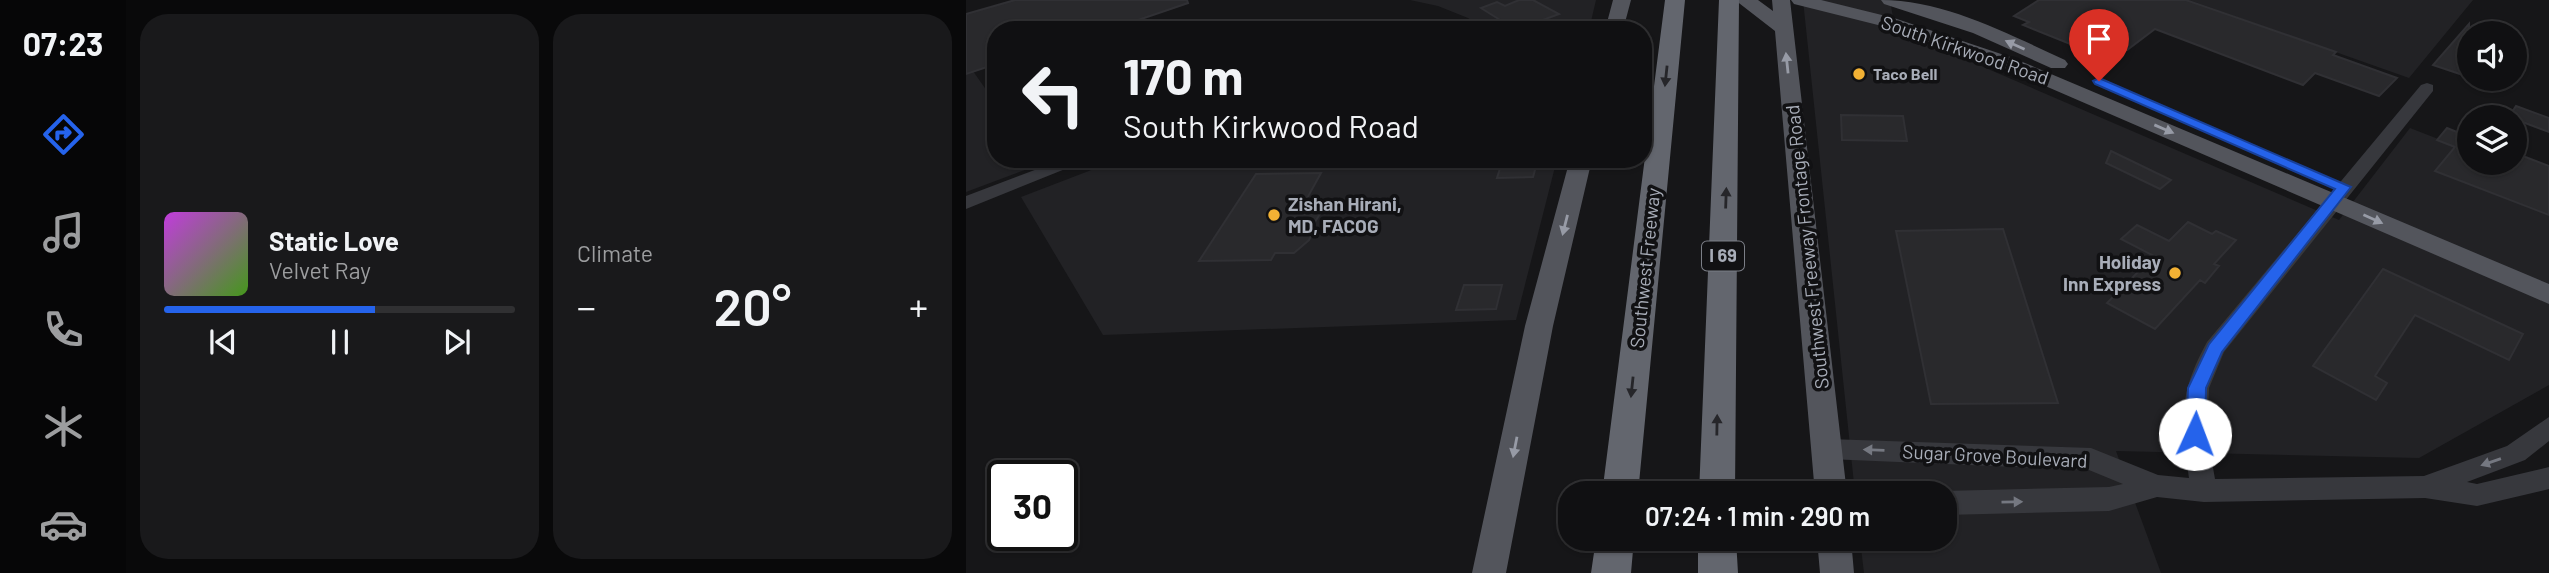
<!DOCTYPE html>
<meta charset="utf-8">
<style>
:root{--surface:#101012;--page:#19191b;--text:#f1f3f6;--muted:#9c9d9f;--line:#303032;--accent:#2563eb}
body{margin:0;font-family:Barlow,sans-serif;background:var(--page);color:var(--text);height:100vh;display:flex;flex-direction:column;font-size:26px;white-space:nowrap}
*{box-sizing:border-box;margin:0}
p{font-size:23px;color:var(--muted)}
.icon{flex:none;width:38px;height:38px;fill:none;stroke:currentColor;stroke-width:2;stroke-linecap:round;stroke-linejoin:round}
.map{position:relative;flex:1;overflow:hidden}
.details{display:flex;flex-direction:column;gap:14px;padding:14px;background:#09090a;width:840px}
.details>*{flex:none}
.top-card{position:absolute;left:21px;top:21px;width:665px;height:147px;border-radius:28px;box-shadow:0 2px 5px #0004,0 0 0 2px var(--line);background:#101012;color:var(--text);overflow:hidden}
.tools{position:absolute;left:1491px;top:21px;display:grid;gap:14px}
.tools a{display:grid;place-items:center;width:70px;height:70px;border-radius:50%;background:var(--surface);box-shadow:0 2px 5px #0004,0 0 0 2px var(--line);font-size:35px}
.speed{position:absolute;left:21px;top:460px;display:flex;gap:14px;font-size:35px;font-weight:700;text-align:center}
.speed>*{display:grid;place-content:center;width:91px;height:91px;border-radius:50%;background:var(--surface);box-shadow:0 2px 5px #0004,0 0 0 2px var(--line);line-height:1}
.speed .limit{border:4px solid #111;border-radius:10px;background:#fff;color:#111}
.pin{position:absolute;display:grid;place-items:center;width:60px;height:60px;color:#fff;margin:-72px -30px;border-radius:50% 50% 50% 0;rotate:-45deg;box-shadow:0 0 7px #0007}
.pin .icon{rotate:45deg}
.me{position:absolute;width:77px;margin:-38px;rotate:2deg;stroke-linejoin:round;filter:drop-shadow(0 0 5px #0008)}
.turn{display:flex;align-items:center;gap:24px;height:147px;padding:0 21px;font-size:32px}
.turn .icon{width:91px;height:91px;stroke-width:2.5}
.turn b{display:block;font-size:49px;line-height:60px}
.big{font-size:52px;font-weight:600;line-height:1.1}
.details .card{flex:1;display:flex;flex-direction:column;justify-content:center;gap:10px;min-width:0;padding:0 24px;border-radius:28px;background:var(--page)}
.song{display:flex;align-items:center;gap:21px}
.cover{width:84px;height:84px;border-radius:10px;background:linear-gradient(135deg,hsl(290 70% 55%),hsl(100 70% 35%))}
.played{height:7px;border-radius:4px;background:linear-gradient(90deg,var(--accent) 60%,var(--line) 60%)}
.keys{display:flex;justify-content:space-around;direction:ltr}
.heat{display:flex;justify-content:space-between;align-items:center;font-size:38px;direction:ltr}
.details .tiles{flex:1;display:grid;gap:14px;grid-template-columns:repeat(2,1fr)}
.trip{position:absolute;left:592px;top:481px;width:399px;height:70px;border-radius:28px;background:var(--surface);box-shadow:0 2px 5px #0004,0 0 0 2px var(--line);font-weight:600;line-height:70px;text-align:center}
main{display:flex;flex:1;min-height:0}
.tabs{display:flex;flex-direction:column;width:126px;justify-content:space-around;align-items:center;background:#060607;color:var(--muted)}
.tabs .icon{width:49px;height:49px}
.tabs .active{color:var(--accent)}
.tabs b{font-size:32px;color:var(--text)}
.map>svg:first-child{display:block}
.built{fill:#222225}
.building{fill:#29292c;stroke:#303034;stroke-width:2}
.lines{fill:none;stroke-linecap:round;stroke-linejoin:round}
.minor{fill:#37383d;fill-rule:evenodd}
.major{fill:#53555c;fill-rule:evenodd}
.highway{fill:#63666e;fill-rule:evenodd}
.oneway{fill:#979ba6}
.oneway2{fill:#26262a}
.oneway3{fill:#757881}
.route{fill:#2563eb;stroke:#184099;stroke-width:2}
.poi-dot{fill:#f2b134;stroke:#111113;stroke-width:2.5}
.labels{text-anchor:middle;stroke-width:7;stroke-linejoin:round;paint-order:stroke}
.far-poi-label{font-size:16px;font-weight:bold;fill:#a8adb8;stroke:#111113;text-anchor:start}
.shield{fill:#111113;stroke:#7b7e86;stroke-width:2}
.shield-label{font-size:18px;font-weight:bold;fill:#a8adb8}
.street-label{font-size:19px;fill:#a8adb8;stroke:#111113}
.poi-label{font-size:19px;font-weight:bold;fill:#a8adb8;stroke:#111113;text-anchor:start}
</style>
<main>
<nav class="tabs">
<b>07:23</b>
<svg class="icon active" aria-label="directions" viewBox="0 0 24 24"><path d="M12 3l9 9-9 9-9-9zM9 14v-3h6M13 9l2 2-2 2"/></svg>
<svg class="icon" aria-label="music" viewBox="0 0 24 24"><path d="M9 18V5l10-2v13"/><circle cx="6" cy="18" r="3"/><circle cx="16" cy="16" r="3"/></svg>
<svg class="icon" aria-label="phone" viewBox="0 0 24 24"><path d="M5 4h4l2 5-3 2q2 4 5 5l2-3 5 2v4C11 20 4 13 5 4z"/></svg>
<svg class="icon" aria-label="climate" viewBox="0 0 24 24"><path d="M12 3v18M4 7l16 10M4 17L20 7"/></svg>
<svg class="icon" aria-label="car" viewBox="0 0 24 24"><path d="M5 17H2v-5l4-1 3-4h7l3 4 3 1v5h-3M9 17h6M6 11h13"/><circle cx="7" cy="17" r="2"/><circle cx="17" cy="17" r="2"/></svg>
</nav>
<section class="details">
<div class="tiles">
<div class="card">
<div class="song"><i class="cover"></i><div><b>Static Love</b><p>Velvet Ray</p></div></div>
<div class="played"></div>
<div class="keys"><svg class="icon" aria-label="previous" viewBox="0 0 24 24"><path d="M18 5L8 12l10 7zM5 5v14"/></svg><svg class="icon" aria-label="pause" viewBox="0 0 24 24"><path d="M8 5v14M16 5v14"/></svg><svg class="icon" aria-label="next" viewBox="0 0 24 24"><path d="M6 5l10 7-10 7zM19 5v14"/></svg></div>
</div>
<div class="card"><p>Climate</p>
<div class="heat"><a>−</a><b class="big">20°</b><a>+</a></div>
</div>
</div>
</section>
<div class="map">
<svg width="1583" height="573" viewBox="0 0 1583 573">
<rect width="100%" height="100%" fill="#161618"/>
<path class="built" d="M444 0H630L623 30H519L502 18 472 6Z
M837 0H924L929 29 1373 220 1444 128 1503 151V163H1533L1583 182V385L1453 458 1150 451 1195 573H898L894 539H978V494L889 493Z
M1223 0H1507L1443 78Z
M0 61 30 104V159H67L72 165 0 192Z
M154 159H591L550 320 137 335 55 197Z"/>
<path class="building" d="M49 0H221L222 3 143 30H30V64L0 74V14Z
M553 0H567L593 14 550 30 515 8 531 2 539 6Z
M1073 0H1220L1370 52 1367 55 1431 78 1413 96 1349 73 1337 85 1189 29 1161 50 1147 44 1132 55 1057 25 1063 22 1048 16Z
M1503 24V67L1497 75 1467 65Z
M1550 106 1583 118V132L1543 117Z
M875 115 937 116 941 141 876 140Z
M1481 128 1498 135 1503 128V163H1549V153L1583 166V215L1469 171 1489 147 1471 140Z
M1145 151 1205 180 1194 189 1140 163Z
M537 159H572L567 177 531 178Z
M355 173 339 202 353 204 356 211 345 228 347 232 343 240 328 253H309L305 260 233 261 290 174Z
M1222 222 1246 234 1250 231 1270 240 1248 264 1253 266 1239 283 1234 280 1189 329 1141 303 1188 256 1155 239 1171 225 1203 241Z
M1037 229 1092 403 965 404 930 231Z
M1417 269 1557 334 1543 360 1449 315 1409 376 1421 383 1410 400 1347 366Z
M498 285H536L530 309 490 310Z"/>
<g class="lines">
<path class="minor" d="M1461 83 1467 85V91L1258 352 1243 388 1241 434 1249 479 1458 476 1541 446 1583 417V441L1559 460 1501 482 1511 484 1583 467V489L1511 506 1459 498 1238 502 1191 497 1143 511 978 515V494H972L978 491 1143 487 1157 484 1123 470 862 459 853 456 850 449 853 442 862 439 1125 448 1192 475 1223 478C1215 420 1212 395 1241 342L1455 85Z
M98 159H124L0 209V196Z"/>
<path class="major" d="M647 0H665L657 30H639Z
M769 0H792L807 11 806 0H824L881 494H849L809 31Z
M825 0H855L928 18 1047 58 1583 284V304L1033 66 916 26 828 4Z
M915 0C979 0 1042 34 1099 60L1102 64 1099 68H1085L1007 33 918 4Z
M604 159H626L587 326 540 573H506L559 326Z
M851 539H885L888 573H854Z"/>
<path class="highway" d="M699 0H719L672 494H636Z
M753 0H773L769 494H733Z
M630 539H668L665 573H625Z
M732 539H770L772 573H732Z"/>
</g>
<defs><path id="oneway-solid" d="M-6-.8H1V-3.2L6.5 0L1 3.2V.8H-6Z" transform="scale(1.75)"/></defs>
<g class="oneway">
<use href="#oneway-solid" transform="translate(1049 45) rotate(-156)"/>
<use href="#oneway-solid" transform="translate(821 63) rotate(-96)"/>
<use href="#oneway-solid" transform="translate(1198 129) rotate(23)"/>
<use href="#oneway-solid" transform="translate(1407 219) rotate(24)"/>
<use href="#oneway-solid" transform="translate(599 225) rotate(104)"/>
<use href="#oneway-solid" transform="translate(549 447) rotate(101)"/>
</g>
<g class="oneway2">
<use href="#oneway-solid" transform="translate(700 76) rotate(96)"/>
<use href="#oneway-solid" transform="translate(760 198) rotate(-88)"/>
<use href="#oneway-solid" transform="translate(666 387) rotate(96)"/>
<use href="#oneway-solid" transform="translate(751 425) rotate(-89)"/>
</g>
<g class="oneway3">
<use href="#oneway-solid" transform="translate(908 450) rotate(-178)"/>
<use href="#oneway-solid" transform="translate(1525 462) rotate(161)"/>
<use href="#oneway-solid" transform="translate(1046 502) rotate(-1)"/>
</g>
<path class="route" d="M1133 78 1385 187 1256 352 1240 388 1239 434 1236 440H1223L1220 434 1222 388 1243 344 1369 189 1129 84 1127 81Z"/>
<g class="poi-dot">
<circle cx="893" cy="74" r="7"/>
<circle cx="308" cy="215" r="7"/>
<circle cx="1209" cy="273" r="7"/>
</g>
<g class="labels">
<g class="far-poi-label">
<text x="907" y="80">Taco Bell</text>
</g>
<rect class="shield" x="736" y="241.5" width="42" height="29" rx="5"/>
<g class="shield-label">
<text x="757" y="262">I 69</text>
</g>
<g class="street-label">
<text transform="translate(999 50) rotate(19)" y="7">South Kirkwood Road</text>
<text transform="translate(841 247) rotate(-96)" y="7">Southwest Freeway Frontage Road</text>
<text transform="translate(679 268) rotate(-84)" y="7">Southwest Freeway</text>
<text transform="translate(1029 456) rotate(3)" y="7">Sugar Grove Boulevard</text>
</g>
<g class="poi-label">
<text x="322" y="211">Zishan Hirani,<tspan x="322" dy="22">MD, FACOG</tspan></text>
<text x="1195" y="269" text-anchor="end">Holiday<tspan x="1195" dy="22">Inn Express</tspan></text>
</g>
</g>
</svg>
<div class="tools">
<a><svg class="icon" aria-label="sound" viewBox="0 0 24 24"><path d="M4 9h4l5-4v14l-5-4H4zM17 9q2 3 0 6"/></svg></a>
<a><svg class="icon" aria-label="layers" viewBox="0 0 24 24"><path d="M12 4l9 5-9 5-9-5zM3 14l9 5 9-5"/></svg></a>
</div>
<div class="speed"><div class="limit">30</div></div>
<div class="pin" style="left:1133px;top:81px;background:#d93025"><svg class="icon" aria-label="arrive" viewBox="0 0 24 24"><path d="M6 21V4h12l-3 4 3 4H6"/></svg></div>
<svg class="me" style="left:1229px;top:434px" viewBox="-20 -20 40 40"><circle r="19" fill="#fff"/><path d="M0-13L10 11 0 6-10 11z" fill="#2563eb"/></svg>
<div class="trip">07:24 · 1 min · 290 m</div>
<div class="top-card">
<div class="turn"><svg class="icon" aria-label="left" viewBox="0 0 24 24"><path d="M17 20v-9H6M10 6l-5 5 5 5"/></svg><div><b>170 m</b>South Kirkwood Road</div></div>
</div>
</div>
</main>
